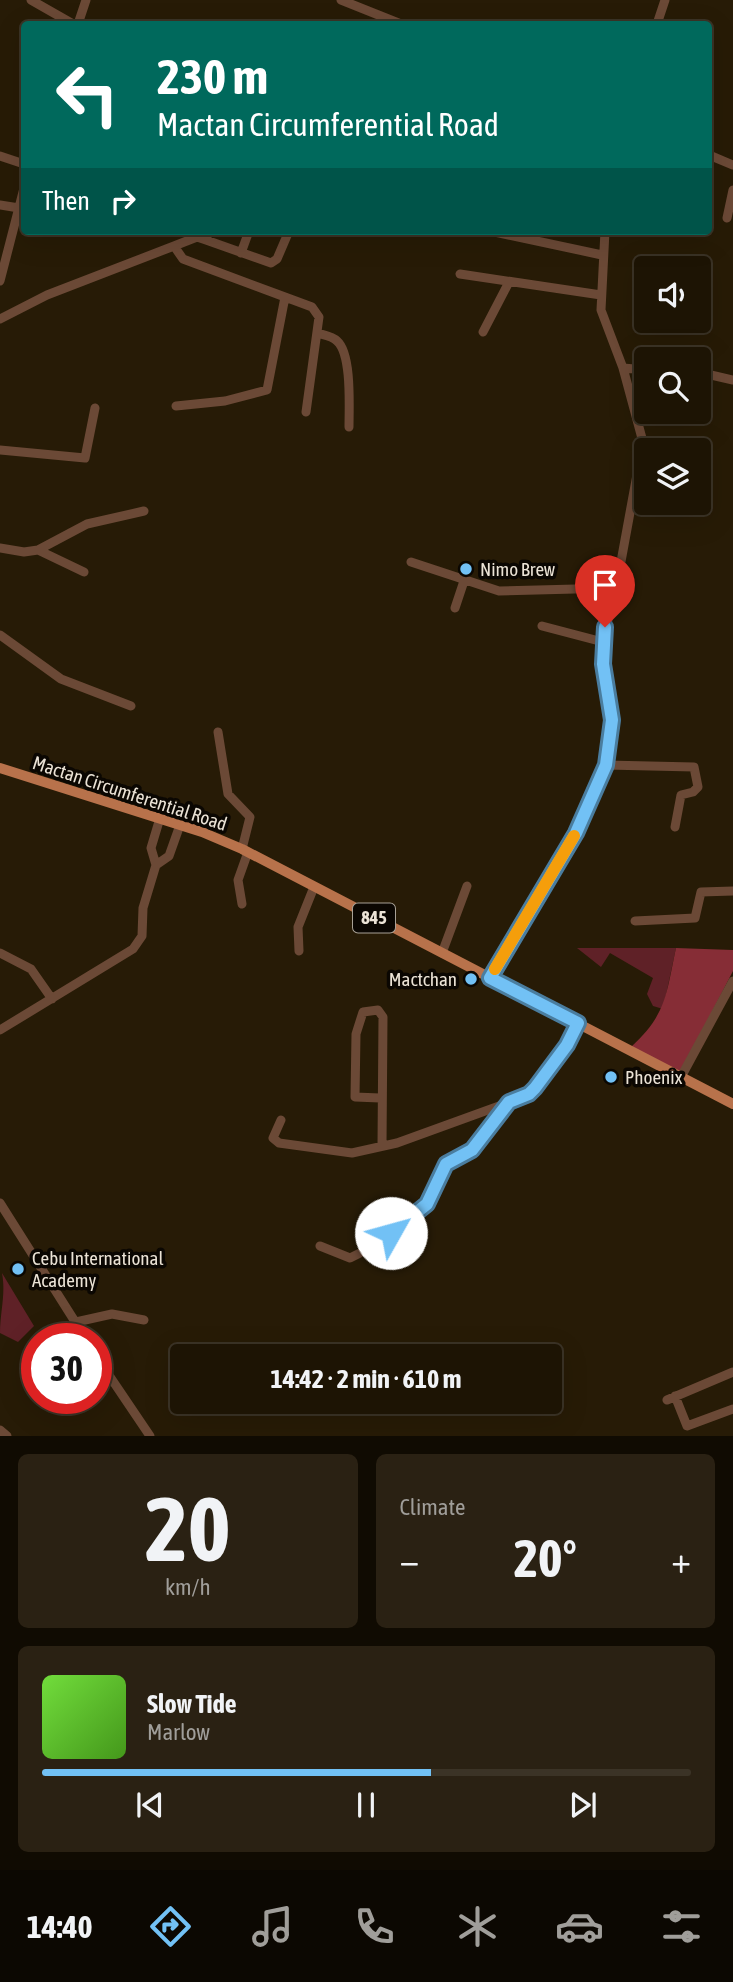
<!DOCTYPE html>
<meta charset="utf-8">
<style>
:root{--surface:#1d1404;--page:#2a2113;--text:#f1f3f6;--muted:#a09e9a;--line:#3b3326;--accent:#72c1f5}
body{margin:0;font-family:"Asap Condensed",sans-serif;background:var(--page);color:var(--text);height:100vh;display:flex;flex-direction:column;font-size:26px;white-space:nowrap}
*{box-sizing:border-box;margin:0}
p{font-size:23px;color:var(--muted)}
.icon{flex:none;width:38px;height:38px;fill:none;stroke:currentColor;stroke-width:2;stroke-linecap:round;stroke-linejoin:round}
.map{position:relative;height:1436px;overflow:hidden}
.sheet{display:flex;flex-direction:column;gap:18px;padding:18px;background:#100b02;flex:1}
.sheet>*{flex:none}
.guide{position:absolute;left:21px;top:21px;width:691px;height:214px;border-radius:7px;box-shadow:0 7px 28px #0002,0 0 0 2px var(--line);background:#00695c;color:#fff;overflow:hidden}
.buttons{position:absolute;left:634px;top:256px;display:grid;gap:14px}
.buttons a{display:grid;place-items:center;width:77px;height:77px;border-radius:7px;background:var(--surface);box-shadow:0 7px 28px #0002,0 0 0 2px var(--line);font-size:35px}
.speed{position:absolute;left:21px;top:1323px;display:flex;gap:14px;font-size:35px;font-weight:700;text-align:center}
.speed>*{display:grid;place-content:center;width:91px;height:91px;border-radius:50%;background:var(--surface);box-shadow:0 7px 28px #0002,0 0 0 2px var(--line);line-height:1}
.speed .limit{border:10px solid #d22;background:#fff;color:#111}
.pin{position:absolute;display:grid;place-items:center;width:60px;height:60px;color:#fff;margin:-72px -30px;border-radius:50% 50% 50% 0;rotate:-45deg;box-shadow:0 0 7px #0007}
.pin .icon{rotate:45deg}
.me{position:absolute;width:77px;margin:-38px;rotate:52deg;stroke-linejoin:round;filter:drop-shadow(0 0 5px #0008)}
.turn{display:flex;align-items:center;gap:24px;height:147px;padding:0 21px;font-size:32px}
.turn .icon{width:91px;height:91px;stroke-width:2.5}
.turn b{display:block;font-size:49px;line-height:60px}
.then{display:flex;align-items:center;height:66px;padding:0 21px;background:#0003;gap:14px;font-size:26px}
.big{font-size:52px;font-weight:700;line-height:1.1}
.sheet .tile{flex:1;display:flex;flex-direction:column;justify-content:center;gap:10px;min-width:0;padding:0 24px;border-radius:10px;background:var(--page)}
.sheet .dial{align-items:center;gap:0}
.dial b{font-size:91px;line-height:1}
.song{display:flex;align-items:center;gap:21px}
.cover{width:84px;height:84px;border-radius:10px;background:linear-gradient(135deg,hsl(100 70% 55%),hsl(100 70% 35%))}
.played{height:7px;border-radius:4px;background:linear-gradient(90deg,var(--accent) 60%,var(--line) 60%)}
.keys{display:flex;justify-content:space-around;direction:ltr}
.heat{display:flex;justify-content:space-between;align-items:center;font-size:38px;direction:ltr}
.sheet .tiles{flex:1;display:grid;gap:18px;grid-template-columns:1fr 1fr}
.tile:last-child{grid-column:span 2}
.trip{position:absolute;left:170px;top:1344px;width:392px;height:70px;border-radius:7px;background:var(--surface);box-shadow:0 7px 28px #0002,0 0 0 2px var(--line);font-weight:700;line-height:70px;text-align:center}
.dock{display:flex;height:112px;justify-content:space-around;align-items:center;background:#0c0802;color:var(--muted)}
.dock .icon{width:49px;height:49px}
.dock .active{color:var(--accent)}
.dock b{font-size:32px;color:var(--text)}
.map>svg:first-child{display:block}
.green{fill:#5f2127}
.forest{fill:#862d36}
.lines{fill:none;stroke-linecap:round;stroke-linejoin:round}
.minor{stroke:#6b4936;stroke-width:9}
.major{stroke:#b8724b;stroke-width:10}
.route-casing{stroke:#4a7d9f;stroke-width:18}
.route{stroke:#72c1f5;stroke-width:12}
.slow{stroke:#f59e0b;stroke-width:12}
.poi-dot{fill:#72c1f5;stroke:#0b0702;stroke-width:2.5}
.labels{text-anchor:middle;stroke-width:7;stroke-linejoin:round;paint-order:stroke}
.shield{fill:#0b0702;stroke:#a8a196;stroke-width:2}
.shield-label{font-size:18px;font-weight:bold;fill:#ebe3d6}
.poi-label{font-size:19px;fill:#ebe3d6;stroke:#0b0702;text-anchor:start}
.street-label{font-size:19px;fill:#ebe3d6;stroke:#0b0702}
</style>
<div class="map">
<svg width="733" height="1436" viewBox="0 0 733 1436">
<rect width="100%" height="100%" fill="#271b06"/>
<path class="green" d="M577 948H676L663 1009 653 1006 647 994 653 978 610 953 601 967Z
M2 1273 34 1326 18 1342 0 1333C0 1312 6 1294 2 1273Z"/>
<path class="forest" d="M676 948 733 950V971L681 1072 631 1047C667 1014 666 994 676 948Z"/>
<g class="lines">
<path class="minor" d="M31 0 73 24
M341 0 401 24
M78 24 86 0
M657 24 665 0
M709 155 733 165
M0 156 24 164
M0 205 19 208
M727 218 733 190
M490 231 602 255
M206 240 271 263 277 259 289 231
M174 246 197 237 206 240 209 231
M241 253 249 231
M460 274 601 295
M0 281 24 188
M285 297 312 307 319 317 306 412
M0 319 47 295 174 246 183 259 285 297 267 390 225 401 176 406
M483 332 509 282
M317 333C323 335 332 336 337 341 352 354 349 407 349 427
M623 368 646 370
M698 372 733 380
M0 450 85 458 95 408
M0 548 24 552 38 550 84 572
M38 550 87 524 144 511
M411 562 499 591 614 588
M455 608 464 581
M542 626 603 642
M0 635 61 679 131 706
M218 732 228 794 250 817 242 849
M606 765 694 767 698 787 693 792 681 795 675 827
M156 865 169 856 180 825
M242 904 238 880 248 852
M635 921 695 918 701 892 733 891
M299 951 298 927 314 887
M0 953 31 969 52 999
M442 953 467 886
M490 978 576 833 606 765 611 731 603 642 620 567 643 442 623 368 601 310 605 231
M0 1030 133 949 142 936 143 908 156 865 151 848 160 818
M681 1077 733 981
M380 1098 355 1097 356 1034 363 1012 378 1010 383 1017 382 1145
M281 1120 273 1138 279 1143 352 1153 397 1143 521 1098 535 1088 567 1045 578 1023
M0 1203 86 1339
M320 1246 350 1258 376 1245 427 1204 446 1164 472 1150 509 1102
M76 1322 112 1314 144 1320
M96 1356 150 1436
M675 1396 687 1426 733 1409
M667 1400 733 1372
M0 1430 7 1436"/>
<path class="major" d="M0 768 202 832 242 849 733 1104"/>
</g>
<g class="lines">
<defs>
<path id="route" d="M391 1233 427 1204 446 1164 472 1150 509 1102 529 1094 535 1088 567 1045 578 1023 490 978 576 833 606 765 612 720 603 664 605 627"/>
</defs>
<use href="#route" class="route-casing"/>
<use href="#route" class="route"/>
<path class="slow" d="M495 969 574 836"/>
</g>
<g class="poi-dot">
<circle cx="466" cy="569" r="7"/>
<circle cx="471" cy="979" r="7"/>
<circle cx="611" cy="1077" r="7"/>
<circle cx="18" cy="1269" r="7"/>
</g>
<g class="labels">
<rect class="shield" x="353" y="903.5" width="42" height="29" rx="5"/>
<g class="shield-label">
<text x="374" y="924">845</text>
</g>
<g class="poi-label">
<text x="480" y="576">Nimo Brew</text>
<text x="457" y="986" text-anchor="end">Mactchan</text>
<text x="625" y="1084">Phoenix</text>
<text x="32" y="1265">Cebu International<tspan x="32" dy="22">Academy</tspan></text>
</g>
<g class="street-label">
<text transform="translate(130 793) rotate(18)" y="7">Mactan Circumferential Road</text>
</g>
</g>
</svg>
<div class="buttons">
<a><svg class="icon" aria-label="sound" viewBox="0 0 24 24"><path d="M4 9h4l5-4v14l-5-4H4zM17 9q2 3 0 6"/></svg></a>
<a><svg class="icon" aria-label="search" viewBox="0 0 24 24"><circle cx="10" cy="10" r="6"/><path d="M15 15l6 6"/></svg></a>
<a><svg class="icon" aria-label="layers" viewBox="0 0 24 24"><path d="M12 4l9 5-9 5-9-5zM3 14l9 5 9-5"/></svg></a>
</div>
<div class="speed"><div class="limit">30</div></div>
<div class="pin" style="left:605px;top:627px;background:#d93025"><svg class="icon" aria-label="arrive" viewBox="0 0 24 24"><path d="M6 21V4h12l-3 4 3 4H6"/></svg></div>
<svg class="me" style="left:391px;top:1233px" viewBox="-20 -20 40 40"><circle r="19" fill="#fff"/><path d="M0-13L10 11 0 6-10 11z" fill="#72c1f5"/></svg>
<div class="trip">14:42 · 2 min · 610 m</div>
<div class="guide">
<div class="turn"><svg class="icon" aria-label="left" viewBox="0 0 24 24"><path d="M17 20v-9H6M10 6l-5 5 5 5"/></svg><div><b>230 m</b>Mactan Circumferential Road</div></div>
<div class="then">Then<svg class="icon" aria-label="right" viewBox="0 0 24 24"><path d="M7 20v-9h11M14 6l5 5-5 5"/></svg></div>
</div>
</div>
<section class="sheet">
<div class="tiles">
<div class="tile dial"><b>20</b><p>km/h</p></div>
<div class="tile"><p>Climate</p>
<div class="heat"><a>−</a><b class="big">20°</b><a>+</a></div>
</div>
<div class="tile">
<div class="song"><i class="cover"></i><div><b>Slow Tide</b><p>Marlow</p></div></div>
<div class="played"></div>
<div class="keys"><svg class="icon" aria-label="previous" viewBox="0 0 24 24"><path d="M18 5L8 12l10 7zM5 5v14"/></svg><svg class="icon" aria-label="pause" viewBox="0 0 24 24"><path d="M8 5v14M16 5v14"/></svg><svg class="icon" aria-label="next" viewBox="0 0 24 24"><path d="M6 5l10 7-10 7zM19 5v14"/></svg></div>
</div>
</div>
</section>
<nav class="dock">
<b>14:40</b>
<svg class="icon active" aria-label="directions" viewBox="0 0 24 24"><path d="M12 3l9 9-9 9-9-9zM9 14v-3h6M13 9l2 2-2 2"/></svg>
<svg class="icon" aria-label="music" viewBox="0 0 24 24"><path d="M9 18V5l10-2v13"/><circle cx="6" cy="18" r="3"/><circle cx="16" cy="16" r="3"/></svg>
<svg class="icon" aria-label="phone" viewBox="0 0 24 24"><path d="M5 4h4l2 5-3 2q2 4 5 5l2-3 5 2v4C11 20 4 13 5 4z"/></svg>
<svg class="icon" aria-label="climate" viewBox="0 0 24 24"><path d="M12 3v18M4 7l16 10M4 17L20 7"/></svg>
<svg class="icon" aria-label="car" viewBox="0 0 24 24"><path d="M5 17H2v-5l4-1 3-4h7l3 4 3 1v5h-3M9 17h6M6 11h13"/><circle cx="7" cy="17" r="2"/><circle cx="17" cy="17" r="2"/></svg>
<svg class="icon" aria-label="filters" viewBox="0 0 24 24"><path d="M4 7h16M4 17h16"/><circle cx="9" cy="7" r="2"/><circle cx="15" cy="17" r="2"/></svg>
</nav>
